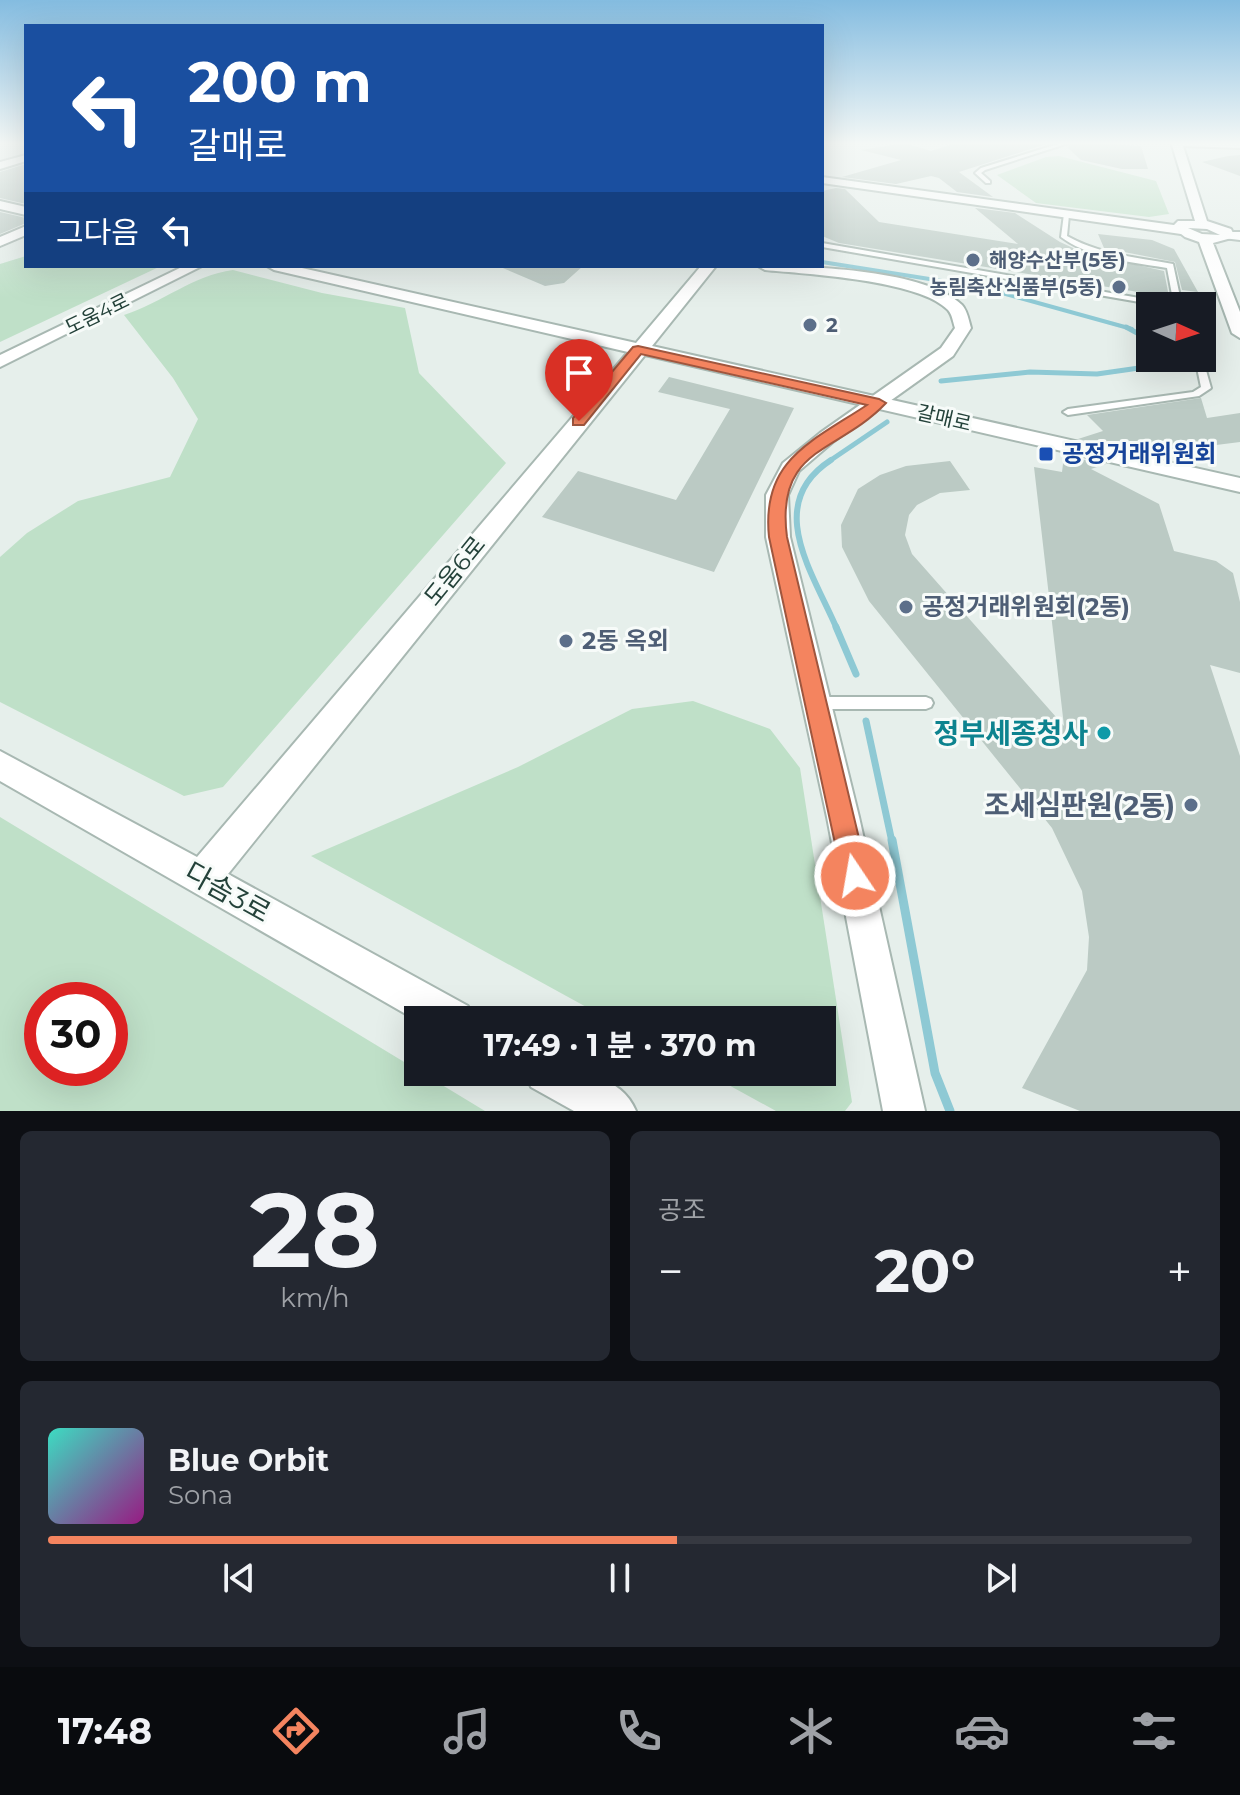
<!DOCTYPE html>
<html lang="ko">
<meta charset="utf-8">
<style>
:root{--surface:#171b24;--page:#242831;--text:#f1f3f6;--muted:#9ea1a6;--line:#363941;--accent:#f4845f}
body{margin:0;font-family:Montserrat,"Noto Sans KR",sans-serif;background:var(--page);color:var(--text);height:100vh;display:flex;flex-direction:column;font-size:30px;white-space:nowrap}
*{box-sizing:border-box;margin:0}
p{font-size:26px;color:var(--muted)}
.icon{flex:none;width:44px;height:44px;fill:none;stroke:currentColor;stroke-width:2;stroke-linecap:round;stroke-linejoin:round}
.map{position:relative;height:1111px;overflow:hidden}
.details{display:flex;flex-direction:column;gap:20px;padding:20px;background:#0d0f14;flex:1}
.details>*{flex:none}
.top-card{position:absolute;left:24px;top:24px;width:800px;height:244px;border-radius:0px;box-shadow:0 8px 32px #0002;background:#1a4fa0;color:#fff;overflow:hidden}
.needle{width:52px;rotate:93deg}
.buttons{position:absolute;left:1136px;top:292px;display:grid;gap:16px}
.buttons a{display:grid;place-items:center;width:80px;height:80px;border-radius:0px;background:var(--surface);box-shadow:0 8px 32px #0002;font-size:40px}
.speed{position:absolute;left:24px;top:982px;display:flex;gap:16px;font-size:40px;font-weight:700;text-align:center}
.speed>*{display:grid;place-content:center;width:104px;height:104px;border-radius:50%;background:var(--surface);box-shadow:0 8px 32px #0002;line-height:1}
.speed .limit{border:12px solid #d22;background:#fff;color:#111}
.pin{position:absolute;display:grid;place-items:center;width:68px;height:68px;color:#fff;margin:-82px -34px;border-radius:50% 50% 50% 0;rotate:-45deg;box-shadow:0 0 8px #0007}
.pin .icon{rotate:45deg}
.me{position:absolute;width:88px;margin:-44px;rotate:348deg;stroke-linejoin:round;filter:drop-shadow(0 0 6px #0008)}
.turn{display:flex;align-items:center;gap:28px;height:168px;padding:0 32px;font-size:36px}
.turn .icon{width:104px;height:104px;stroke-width:2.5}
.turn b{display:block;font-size:56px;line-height:68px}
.then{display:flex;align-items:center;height:76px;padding:0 32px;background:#0003;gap:16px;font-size:30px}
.big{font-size:60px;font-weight:700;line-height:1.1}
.details .widget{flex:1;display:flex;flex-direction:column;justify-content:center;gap:12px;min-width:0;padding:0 28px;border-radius:12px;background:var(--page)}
.details .dial{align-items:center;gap:0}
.dial b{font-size:104px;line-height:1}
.song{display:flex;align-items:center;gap:24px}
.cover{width:96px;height:96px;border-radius:12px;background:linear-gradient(135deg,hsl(170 70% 55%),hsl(310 70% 35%))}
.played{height:8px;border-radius:4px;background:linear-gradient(90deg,var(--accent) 55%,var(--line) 55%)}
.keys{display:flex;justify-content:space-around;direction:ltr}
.heat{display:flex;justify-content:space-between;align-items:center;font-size:44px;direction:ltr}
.details .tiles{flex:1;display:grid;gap:20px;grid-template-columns:1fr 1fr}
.widget:last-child{grid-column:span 2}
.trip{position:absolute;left:404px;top:1006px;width:432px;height:80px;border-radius:0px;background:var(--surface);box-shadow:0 8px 32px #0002;font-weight:700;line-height:80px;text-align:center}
.dock{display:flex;height:128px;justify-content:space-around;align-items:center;background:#090b0e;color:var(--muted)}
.dock .icon{width:56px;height:56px}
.dock .selected{color:var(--accent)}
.dock b{font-size:36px;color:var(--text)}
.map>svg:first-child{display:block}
.green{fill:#bfe0c8;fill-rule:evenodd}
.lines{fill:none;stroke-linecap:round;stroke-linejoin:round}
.stream-far4{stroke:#8ec9d4;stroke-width:4}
.stream-far3{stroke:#8ec9d4;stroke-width:5}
.stream-far2{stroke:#8ec9d4;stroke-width:6}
.stream-far1{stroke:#8ec9d4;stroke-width:7}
.stream{stroke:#8ec9d4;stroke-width:9}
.building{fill:#bbcac4}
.service-casing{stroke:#a8b8b2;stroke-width:4}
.minor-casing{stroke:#a8b8b2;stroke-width:4}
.tertiary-casing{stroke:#a8b8b2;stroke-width:4}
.service{fill:#fff;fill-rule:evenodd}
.minor{fill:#fff;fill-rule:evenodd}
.tertiary{fill:#fff;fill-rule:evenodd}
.route{fill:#f4845f;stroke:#9f563e;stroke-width:2}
.service-dot{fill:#5c6f8a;stroke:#f7fbf9;stroke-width:3}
.transit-dot{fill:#1a4fb4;stroke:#f7fbf9;stroke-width:3}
.culture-dot{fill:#0f9aa8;stroke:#f7fbf9;stroke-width:3}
.labels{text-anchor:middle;stroke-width:6;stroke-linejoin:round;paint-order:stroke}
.far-service-label{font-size:20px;font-weight:bold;fill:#4e5e75;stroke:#f7fbf9;text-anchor:start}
.far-street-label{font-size:20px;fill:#24423a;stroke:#f7fbf9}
.transit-label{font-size:24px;font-weight:bold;fill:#164399;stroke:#f7fbf9;text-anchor:start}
.street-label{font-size:24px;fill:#24423a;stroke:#f7fbf9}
.service-label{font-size:24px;font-weight:bold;fill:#4e5e75;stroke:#f7fbf9;text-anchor:start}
.near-culture-label{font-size:28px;font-weight:bold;fill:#0d838f;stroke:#f7fbf9;text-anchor:end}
.near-service-label{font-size:28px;font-weight:bold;fill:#4e5e75;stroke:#f7fbf9;text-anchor:end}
.near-street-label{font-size:28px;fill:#24423a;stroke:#f7fbf9}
</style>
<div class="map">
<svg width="1240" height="1111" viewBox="0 0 1240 1111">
<rect width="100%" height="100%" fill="#e6efeb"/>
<path class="green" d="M1059 156 1156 181 1169 214 1149 217 1036 203 997 175 1046 157Z
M26 256V266H161L0 342V264Z
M233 270 322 293 405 308 419 373 506 463 223 787 184 796 0 702V557L27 533 78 501 170 477 198 419 173 378 124 315C162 303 193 275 233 270Z
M693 701 770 729 800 768 852 1102 845 1111H776L705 1072H822V1020H610L311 856 518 767 632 709Z
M0 817 485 1111H0ZM110 1000V1068H42V1000Z"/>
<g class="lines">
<path class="stream-far4" d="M822 262 980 287 1132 329"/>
<path class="stream-far3" d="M1126 327 1150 340
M941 381 1030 372 1097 374 1153 366 1157 358
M828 462 887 422"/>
<path class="stream-far2" d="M831 460C763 504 813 573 837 629"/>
<path class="stream-far1" d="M836 627 856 674
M866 721 892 842"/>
<path class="stream" d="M892 840 935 1073 950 1111"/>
</g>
<path class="building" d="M959 142H1043V145L959 172 993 197 957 192 939 178 931 176 896 184 842 177 901 160 861 150 905 143 931 151Z
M1075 142 1141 146 1148 169H1122L1081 160 1067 147Z
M1240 155V176L1202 162 1228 156Z
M26 164V204L0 198V172Z
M836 188 845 189 879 222 1018 244 975 208 1015 213 1060 242 1084 253 1164 271 1169 297 839 243 822 236V191Z
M0 212 26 218V223L0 234Z
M1098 234 1152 240 1174 249 1198 292 1182 290 1175 262 1104 248Z
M498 266H583L564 283 545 286Z
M669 377 794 408 714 572 542 517 578 471 676 500 730 409 658 392Z
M1201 398 1207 418 1240 413V442L1145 454 1078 439 1103 431 1087 415Z
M1064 456 1106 464 1091 469 1159 504 1174 551 1216 561 1233 573 1240 602V673L1210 665 1240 756V1111H1080L1022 1088 1087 970 1089 937 1082 891 1052 828 869 601 842 547 841 525 858 489 880 475 906 466 950 461 970 490 940 493 917 505 909 515 905 535 912 554 1064 726 1034 467 1062 472Z"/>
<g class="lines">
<defs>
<path id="service" d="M1064 142H1072L985 170 981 173 990 181V183H986L975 173 981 168Z
M1064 214 1069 215 1067 236C1101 255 1136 257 1173 264L1182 306 1151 304 822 247V243L1151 300H1173L1167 268C1131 262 1091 259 1061 237Z
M1202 356 1211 388 1199 396 1068 415 1063 412 1068 409 1193 392 1201 387 1195 358H1202Z
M817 697H926L931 699 933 703 931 707 926 709H817L812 707 810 703 812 699Z"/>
<path id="minor" d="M26 155V161L0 169V162Z
M822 177 1181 226 1188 230 1181 234 822 183Z
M26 226V235L0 246V237Z
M1223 232H1240V240L1223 238Z
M758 266C807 266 925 269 962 305 967 310 969 321 971 328L953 356 834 441 799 471 788 495 790 537 859 817 925 1111H883L827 817 766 537V495L783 463 820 433 941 348 955 328C953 322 952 314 948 310 920 280 806 274 765 270Z"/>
<path id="tertiary" d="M1171 142H1240V148L1183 146 1207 221 1231 229 1235 237 1213 243 1240 312V338L1232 333 1199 242 1185 237 1172 227 1178 221H1195ZM1188 228 1207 229 1220 235 1202 234Z
M0 201 26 207V215L0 209Z
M184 266H202L0 367V355Z
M267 266H293L636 343 701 266H716L652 346 1240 478V492L645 355 228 874 468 1006 474 1020 418 1021 0 781V751L197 857 628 352 274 270Z
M525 1072C565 1072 618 1068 636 1111H574L531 1087Z"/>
</defs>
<use href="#service" class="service-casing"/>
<use href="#minor" class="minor-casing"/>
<use href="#tertiary" class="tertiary-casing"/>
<use href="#service" class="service"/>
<use href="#minor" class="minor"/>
<use href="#tertiary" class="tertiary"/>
</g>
<linearGradient id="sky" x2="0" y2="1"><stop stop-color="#84bce0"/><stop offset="0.48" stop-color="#f4f8f6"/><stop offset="1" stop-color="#f4f8f6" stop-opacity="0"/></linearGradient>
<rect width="1240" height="298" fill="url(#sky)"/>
<path class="route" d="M638 346 879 399 886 403C838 454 775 446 787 537L868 876 864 885 855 889 846 885 842 876 769 537C761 460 811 442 867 405L641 354 584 425H573V418L633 347Z"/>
<g class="service-dot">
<circle cx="973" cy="260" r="8"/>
<circle cx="1119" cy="287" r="8"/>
<circle cx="810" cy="325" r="8"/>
<circle cx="906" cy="607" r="8"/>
<circle cx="566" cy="641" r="8"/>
<circle cx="1191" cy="805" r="8"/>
</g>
<rect class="transit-dot" x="1038" y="446" width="16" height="16" rx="4"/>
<circle class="culture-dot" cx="1104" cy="733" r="8"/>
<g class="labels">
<g class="far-service-label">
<text x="989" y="267">해양수산부(5동)</text>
<text x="1103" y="294" text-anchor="end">농림축산식품부(5동)</text>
<text x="826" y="332">2</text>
</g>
<g class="far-street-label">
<text transform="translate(97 314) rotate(-26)" y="7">도움4로</text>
<text transform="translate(944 418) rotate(13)" y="7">갈매로</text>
</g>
<g class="transit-label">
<text x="1062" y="462">공정거래위원회</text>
</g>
<g class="street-label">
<text transform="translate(455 571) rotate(-51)" y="8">도움6로</text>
</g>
<g class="service-label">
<text x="922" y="615">공정거래위원회(2동)</text>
<text x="582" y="649">2동 옥외</text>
</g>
<g class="near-culture-label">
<text x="1088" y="743">정부세종청사</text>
</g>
<g class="near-service-label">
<text x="1175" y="815">조세심판원(2동)</text>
</g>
<g class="near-street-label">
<text transform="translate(228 892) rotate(29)" y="10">다솜3로</text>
</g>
</g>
</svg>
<div class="buttons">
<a><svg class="needle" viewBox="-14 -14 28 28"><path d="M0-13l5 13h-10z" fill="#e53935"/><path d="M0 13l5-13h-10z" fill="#9ea1a6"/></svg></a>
</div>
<div class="speed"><div class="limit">30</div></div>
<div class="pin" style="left:579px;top:421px;background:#d93025"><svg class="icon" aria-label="arrive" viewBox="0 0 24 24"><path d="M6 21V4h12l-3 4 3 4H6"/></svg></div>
<svg class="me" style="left:855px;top:876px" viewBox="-20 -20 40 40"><circle r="17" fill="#f4845f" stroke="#fff" stroke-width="3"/><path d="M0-11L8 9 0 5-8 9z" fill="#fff"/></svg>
<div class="trip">17:49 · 1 분 · 370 m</div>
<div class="top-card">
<div class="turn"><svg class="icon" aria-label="left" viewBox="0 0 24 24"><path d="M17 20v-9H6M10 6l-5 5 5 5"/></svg><div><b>200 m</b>갈매로</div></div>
<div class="then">그다음<svg class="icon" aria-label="left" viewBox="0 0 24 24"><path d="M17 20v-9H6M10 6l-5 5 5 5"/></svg></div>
</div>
</div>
<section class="details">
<div class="tiles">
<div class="widget dial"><b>28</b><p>km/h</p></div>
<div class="widget"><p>공조</p>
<div class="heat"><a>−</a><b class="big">20°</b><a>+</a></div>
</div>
<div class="widget">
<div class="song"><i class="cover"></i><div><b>Blue Orbit</b><p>Sona</p></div></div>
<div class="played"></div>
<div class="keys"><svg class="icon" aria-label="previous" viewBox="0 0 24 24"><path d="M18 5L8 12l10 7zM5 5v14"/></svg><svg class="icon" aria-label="pause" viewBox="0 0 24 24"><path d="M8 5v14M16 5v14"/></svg><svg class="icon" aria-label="next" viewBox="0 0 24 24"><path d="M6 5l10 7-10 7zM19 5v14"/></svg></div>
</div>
</div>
</section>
<nav class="dock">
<b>17:48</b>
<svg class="icon selected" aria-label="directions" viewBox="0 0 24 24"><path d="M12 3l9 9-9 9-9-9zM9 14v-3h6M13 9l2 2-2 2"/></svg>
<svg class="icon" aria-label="music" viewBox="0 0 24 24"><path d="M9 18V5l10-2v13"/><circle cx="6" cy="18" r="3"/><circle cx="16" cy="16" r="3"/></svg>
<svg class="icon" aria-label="phone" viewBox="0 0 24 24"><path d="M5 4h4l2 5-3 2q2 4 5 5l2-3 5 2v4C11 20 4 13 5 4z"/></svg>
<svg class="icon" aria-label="climate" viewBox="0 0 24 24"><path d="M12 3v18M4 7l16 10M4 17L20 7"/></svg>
<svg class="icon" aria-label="car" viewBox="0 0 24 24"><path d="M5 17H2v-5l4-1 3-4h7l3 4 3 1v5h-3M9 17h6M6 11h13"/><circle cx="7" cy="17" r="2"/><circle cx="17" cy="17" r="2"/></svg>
<svg class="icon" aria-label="filters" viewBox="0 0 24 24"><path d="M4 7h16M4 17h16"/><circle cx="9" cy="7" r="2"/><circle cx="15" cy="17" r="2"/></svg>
</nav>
